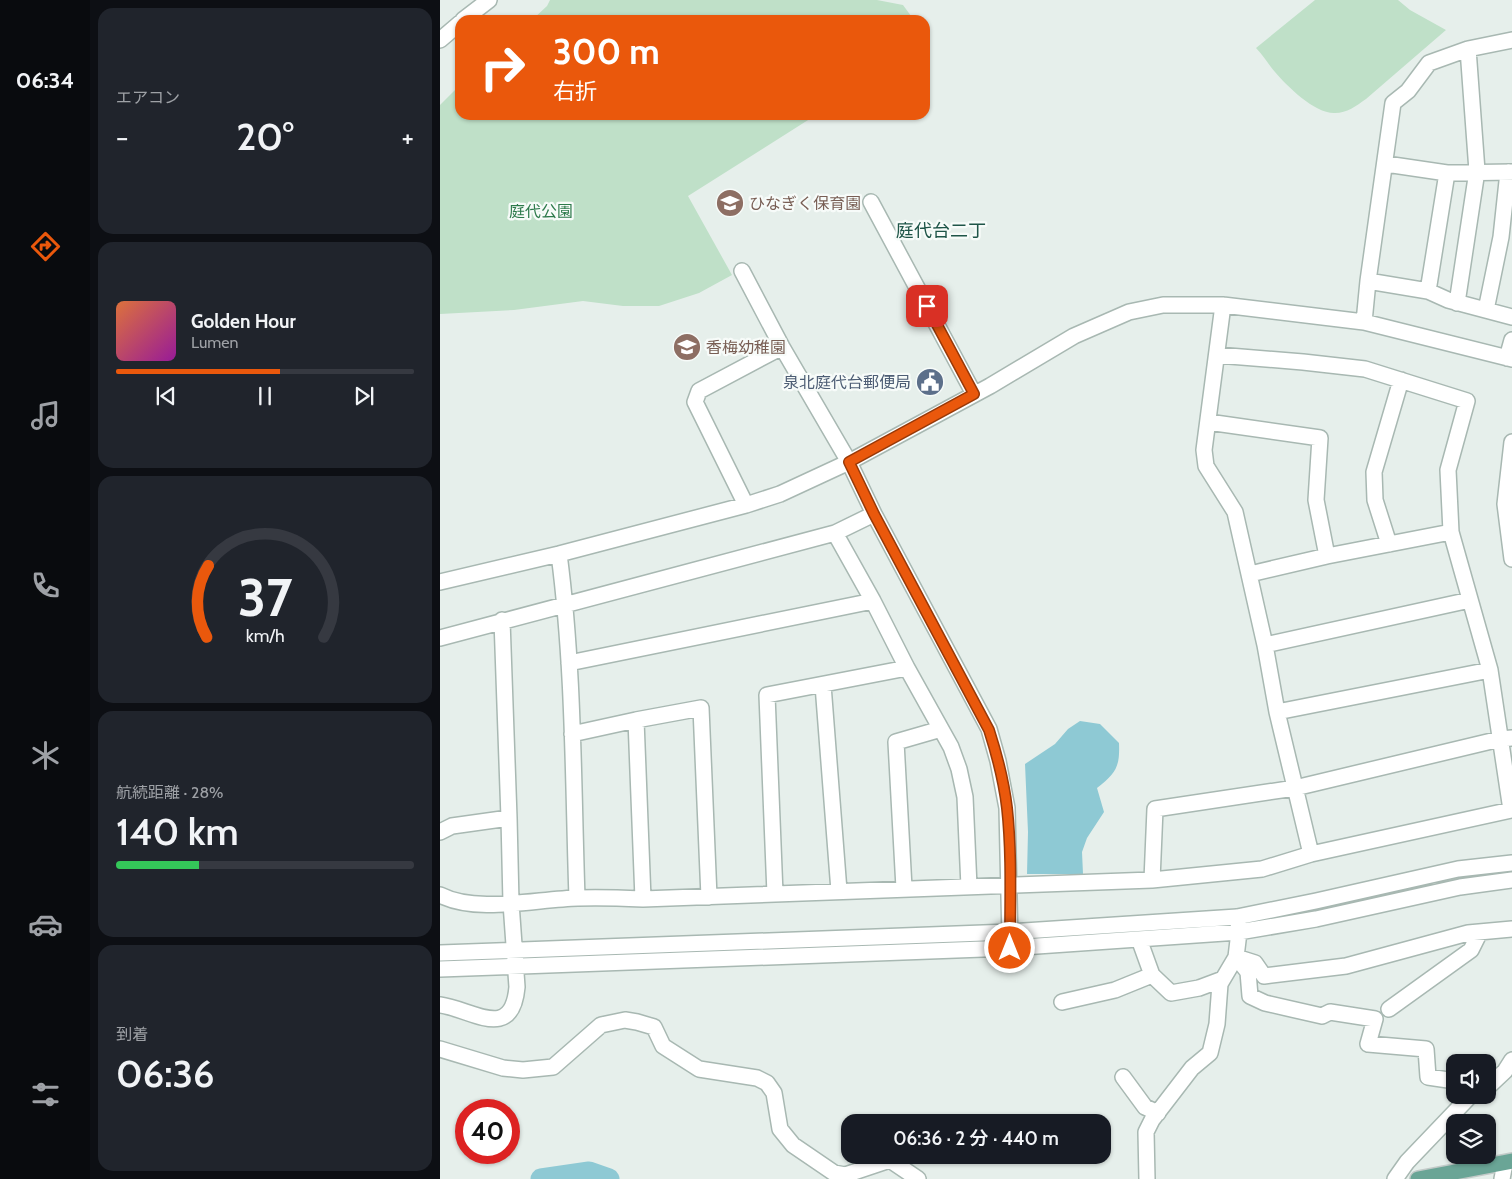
<!DOCTYPE html>
<html lang="ja">
<meta charset="utf-8">
<style>
:root{--surface:#171b24;--page:#20242c;--text:#f1f3f6;--muted:#9ea1a6;--line:#363941;--accent:#ea580c}
body{margin:0;font-family:Cabin,"Noto Sans JP",sans-serif;background:var(--page);color:var(--text);height:100vh;display:flex;flex-direction:column;font-size:19px;white-space:nowrap}
*{box-sizing:border-box;margin:0}
p{font-size:16px;color:var(--muted)}
.icon{flex:none;width:28px;height:28px;fill:none;stroke:currentColor;stroke-width:2;stroke-linecap:round;stroke-linejoin:round}
.map{position:relative;flex:1;overflow:hidden}
.drawer{display:flex;flex-direction:column;gap:8px;padding:8px;background:#0d0f14;width:350px}
.drawer>*{flex:none}
.hud{position:absolute;left:15px;top:15px;width:475px;height:105px;border-radius:15px;box-shadow:0 1px 4px #0004;background:#ea580c;color:#fff;overflow:hidden}
.tools{position:absolute;left:1006px;top:1054px;display:grid;gap:10px}
.tools a{display:grid;place-items:center;width:50px;height:50px;border-radius:10px;background:var(--surface);box-shadow:0 1px 4px #0004;font-size:25px}
.speed{position:absolute;left:15px;top:1099px;display:flex;gap:10px;font-size:25px;font-weight:700;text-align:center}
.speed>*{display:grid;place-content:center;width:65px;height:65px;border-radius:50%;background:var(--surface);box-shadow:0 1px 4px #0004;line-height:1}
.speed .limit{border:8px solid #d22;background:#fff;color:#111}
.pin{position:absolute;display:grid;place-items:center;width:42px;height:42px;color:#fff;margin:-21px;border-radius:10px;box-shadow:0 2px 8px #0006}
.me{position:absolute;width:55px;margin:-28px;rotate:0deg;stroke-linejoin:round;filter:drop-shadow(0 0 4px #0008)}
.turn{display:flex;align-items:center;gap:18px;height:105px;padding:0 15px;font-size:22px}
.turn .icon{width:65px;height:65px;stroke-width:2.5}
.turn b{display:block;font-size:35px;line-height:42px}
.big{font-size:38px;font-weight:600;line-height:1.1}
.drawer .tile{flex:1;display:flex;flex-direction:column;justify-content:center;gap:8px;min-width:0;padding:0 18px;border-radius:15px;background:var(--page)}
.drawer .dial{align-items:center;gap:0}
.dial svg{height:130px;overflow:visible;fill:none;stroke:var(--line);stroke-width:7;stroke-linecap:round;text-anchor:middle}
.dial text{fill:var(--text);stroke:none}
.song{display:flex;align-items:center;gap:15px}
.cover{width:60px;height:60px;border-radius:8px;background:linear-gradient(135deg,hsl(20 70% 55%),hsl(300 70% 35%))}
.played{height:5px;border-radius:2px;background:linear-gradient(90deg,var(--accent) 55%,var(--line) 55%)}
.keys{display:flex;justify-content:space-around;direction:ltr}
.heat{display:flex;justify-content:space-between;align-items:center;font-size:28px;direction:ltr}
.charge{height:8px;border-radius:4px;background:linear-gradient(90deg,#34c759 28%,var(--line) 0)}
.trip{position:absolute;left:401px;top:1114px;width:270px;height:50px;border-radius:15px;background:var(--surface);box-shadow:0 1px 4px #0004;font-weight:600;line-height:50px;text-align:center}
main{display:flex;flex:1;min-height:0}
.tab-bar{display:flex;flex-direction:column;width:90px;justify-content:space-around;align-items:center;background:#090b0e;color:var(--muted)}
.tab-bar .icon{width:35px;height:35px}
.tab-bar .current{color:var(--accent)}
.tab-bar b{font-size:22px;color:var(--text)}
.map>svg:first-child{display:block}
.green{fill:#bfe0c8}
.water{fill:#8ec9d4}
.lines{fill:none;stroke-linecap:round;stroke-linejoin:round}
.river{stroke:#8ec9d4;stroke-width:21}
.minor-casing{stroke:#a8b8b2;stroke-width:18}
.major-casing{stroke:#c2cac8;stroke-width:18}
.minor{stroke:#fff;stroke-width:15}
.major{stroke:#6aa596;stroke-width:15}
.route-casing{stroke:#983908;stroke-width:12}
.route{stroke:#ea580c;stroke-width:9}
.labels{text-anchor:middle;stroke-width:4.5;stroke-linejoin:round;paint-order:stroke}
.education-label{font-size:16px;fill:#785e54;stroke:#f7fbf9;text-anchor:start}
.park-label{font-size:16px;fill:#2d7a4b;stroke:#f7fbf9}
.service-label{font-size:16px;fill:#4e5e75;stroke:#f7fbf9;text-anchor:end}
.neighbourhood-label{font-size:18px;fill:#1f5548;stroke:#f7fbf9}
</style>
<main>
<nav class="tab-bar">
<b>06:34</b>
<svg class="icon current" aria-label="directions" viewBox="0 0 24 24"><path d="M12 3l9 9-9 9-9-9zM9 14v-3h6M13 9l2 2-2 2"/></svg>
<svg class="icon" aria-label="music" viewBox="0 0 24 24"><path d="M9 18V5l10-2v13"/><circle cx="6" cy="18" r="3"/><circle cx="16" cy="16" r="3"/></svg>
<svg class="icon" aria-label="phone" viewBox="0 0 24 24"><path d="M5 4h4l2 5-3 2q2 4 5 5l2-3 5 2v4C11 20 4 13 5 4z"/></svg>
<svg class="icon" aria-label="climate" viewBox="0 0 24 24"><path d="M12 3v18M4 7l16 10M4 17L20 7"/></svg>
<svg class="icon" aria-label="car" viewBox="0 0 24 24"><path d="M5 17H2v-5l4-1 3-4h7l3 4 3 1v5h-3M9 17h6M6 11h13"/><circle cx="7" cy="17" r="2"/><circle cx="17" cy="17" r="2"/></svg>
<svg class="icon" aria-label="filters" viewBox="0 0 24 24"><path d="M4 7h16M4 17h16"/><circle cx="9" cy="7" r="2"/><circle cx="15" cy="17" r="2"/></svg>
</nav>
<section class="drawer">
<div class="tile"><p>エアコン</p>
<div class="heat"><a>−</a><b class="big">20°</b><a>+</a></div>
</div>
<div class="tile">
<div class="song"><i class="cover"></i><div><b>Golden Hour</b><p>Lumen</p></div></div>
<div class="played"></div>
<div class="keys"><svg class="icon" aria-label="previous" viewBox="0 0 24 24"><path d="M18 5L8 12l10 7zM5 5v14"/></svg><svg class="icon" aria-label="pause" viewBox="0 0 24 24"><path d="M8 5v14M16 5v14"/></svg><svg class="icon" aria-label="next" viewBox="0 0 24 24"><path d="M6 5l10 7-10 7zM19 5v14"/></svg></div>
</div>
<div class="tile dial"><svg viewBox="0 0 100 80">
<path d="M14 69A42 42 0 1 1 86 69"/>
<path d="M14 69A42 42 0 0 1 15 25" stroke="#ea580c"/>
<text x="50" y="56" font-size="32" font-weight="700">37</text>
<text x="50" y="72" font-size="11">km/h</text>
</svg></div>
<div class="tile"><p>航続距離 · 28%</p><b class="big">140 km</b><div class="charge"></div></div>
<div class="tile"><p>到着</p><b class="big">06:36</b></div>
</section>
<div class="map">
<svg width="1072" height="1179" viewBox="0 0 1072 1179">
<rect width="100%" height="100%" fill="#e6efeb"/>
<path class="green" d="M110 0H437L463 5 474 20H92L107 6Z
M875 0H958L970 10 1006 30 926 99C916 106 907 113 895 113 875 114 847 86 835 72 828 64 823 55 816 48Z
M20 85V115H376L248 196 292 275 259 293 219 306H183L143 301 74 310 0 314V105Z"/>
<path class="water" d="M640 721 660 724 679 743C680 767 676 773 657 788L664 812 647 838 642 852 643 874H587L588 832 585 764 615 744 628 729Z"/>
<g class="lines">
<path class="river" d="M101 1179 149 1172 169 1179"/>
<defs>
<path id="minor" d="M23 20 49 0
M0 40 20 23
M946 164 1007 173 1072 172
M431 202 534 394
M302 271 342 347 409 462 434 514 549 729 558 761 567 808 570 941
M928 281 988 291 1008 300 1072 317
M988 291 1007 173
M1017 303 1037 171 1028 49
M783 305 764 450 766 466 795 512 825 645 837 712 871 854
M1046 310 1061 237 1068 172
M924 322 928 281 953 103 968 91 989 63 1028 49 1072 40
M1067 358 1072 340
M768 422 880 438 876 500 887 556
M1072 442 1065 504 1072 559
M306 505 255 402 259 391 342 347
M395 533 433 601 467 668 511 747 519 769 525 797 529 887
M949 544 935 500 934 472 961 380
M119 554C134 668 133 783 137 898
M810 574 887 556 1011 532
M0 582 119 554 306 505 340 494 409 462 550 386 634 336 689 312 723 305H783L924 322 1072 359
M0 638 395 533 434 514
M825 645 1030 600
M129 663 433 601
M383 685 399 891
M837 712 1050 670
M196 720 203 899
M132 734 196 720 261 708 269 897
M0 832 12 826 69 818
M712 880 715 809 855 788 1060 739 1072 738
M464 888 456 742 501 729
M335 894 327 695 467 668
M0 895C37 914 96 899 138 898 159 897 182 898 203 899L712 880 822 869 871 854 1071 810 1050 670 1011 532 1008 470 1027 401 925 369 863 362 777 355
M0 953 570 932 797 917 876 901 1018 869 1072 863
M796 957 808 972 810 996 825 1003 882 1016 890 1012 935 1019 928 1044 986 1049 988 1077 1015 1081
M796 957 815 963 824 976 906 966 1028 933 1072 929
M0 969 570 948 799 932 876 919 1020 887 1072 880
M712 975 731 993 759 988 783 979
M622 1002 675 990 712 975 699 939
M0 1005C32 1009 72 1043 77 987L71 903 69 818 62 620
M949 1009 1031 950 1040 932
M0 1049 63 1068 83 1070 113 1067 161 1025 185 1020 197 1022 214 1027 223 1046 259 1069 317 1078 327 1083 334 1093 340 1129 353 1145 394 1173 405 1175 450 1160 478 1179
M683 1077 705 1107 718 1113
M1048 1087 1065 1071 1072 1060
M707 1179 706 1132 712 1120 752 1068 770 1053 777 1024 780 984 796 957 799 932 798 922
M955 1179 967 1162 1031 1095
M1062 1179 1065 1163"/>
<path id="major" d="M978 1179 1072 1161"/>
</defs>
<use href="#minor" class="minor-casing"/>
<use href="#major" class="major-casing"/>
<use href="#minor" class="minor"/>
<use href="#major" class="major"/>
</g>
<g class="lines">
<defs>
<path id="route" d="M487 306 534 394 409 462 434 514 549 730C557 755 564 782 567 808 572 854 570 902 570 948"/>
</defs>
<use href="#route" class="route-casing"/>
<use href="#route" class="route"/>
</g>
<defs>
<symbol id="school-disc" viewBox="-11 -11 22 22"><circle r="9.5" fill="#8d6e63" stroke="#f7fbf9"/><path d="M0-5L7-2L0 1L-7-2ZM-4 1L0 2.5L4 1V4Q0 6-4 4Z" fill="#fff"/></symbol>
<symbol id="civic-disc" viewBox="-11 -11 22 22"><circle r="9.5" fill="#5c6f8a" stroke="#f7fbf9"/><path d="M-.6-6.5H3V-4.5H.6V-3L4-1V1h2V6H-6V1h2V-1L-.6-3ZM-1.2 2.5V6h2.4V2.5Z" fill="#fff"/></symbol>
</defs>
<g fill-rule="evenodd">
<use href="#school-disc" x="274" y="187" width="32" height="32"/>
<use href="#school-disc" x="231" y="331" width="32" height="32"/>
<use href="#civic-disc" x="474" y="366" width="32" height="32"/>
</g>
<g class="labels">
<g class="education-label">
<text x="309" y="209">ひなぎく保育園</text>
<text x="266" y="353">香梅幼稚園</text>
</g>
<g class="park-label">
<text x="101" y="217">庭代公園</text>
</g>
<g class="service-label">
<text x="471" y="388">泉北庭代台郵便局</text>
</g>
<g class="neighbourhood-label">
<text x="501" y="237">庭代台二丁</text>
</g>
</g>
</svg>
<div class="tools">
<a><svg class="icon" aria-label="sound" viewBox="0 0 24 24"><path d="M4 9h4l5-4v14l-5-4H4zM17 9q2 3 0 6"/></svg></a>
<a><svg class="icon" aria-label="layers" viewBox="0 0 24 24"><path d="M12 4l9 5-9 5-9-5zM3 14l9 5 9-5"/></svg></a>
</div>
<div class="speed"><div class="limit">40</div></div>
<div class="pin" style="left:487px;top:306px;background:#d93025"><svg class="icon" aria-label="arrive" viewBox="0 0 24 24"><path d="M6 21V4h12l-3 4 3 4H6"/></svg></div>
<svg class="me" style="left:570px;top:948px" viewBox="-20 -20 40 40"><circle r="17" fill="#ea580c" stroke="#fff" stroke-width="3"/><path d="M0-11L8 9 0 5-8 9z" fill="#fff"/></svg>
<div class="trip">06:36 · 2 分 · 440 m</div>
<div class="hud">
<div class="turn"><svg class="icon" aria-label="right" viewBox="0 0 24 24"><path d="M7 20v-9h11M14 6l5 5-5 5"/></svg><div><b>300 m</b>右折</div></div>
</div>
</div>
</main>
